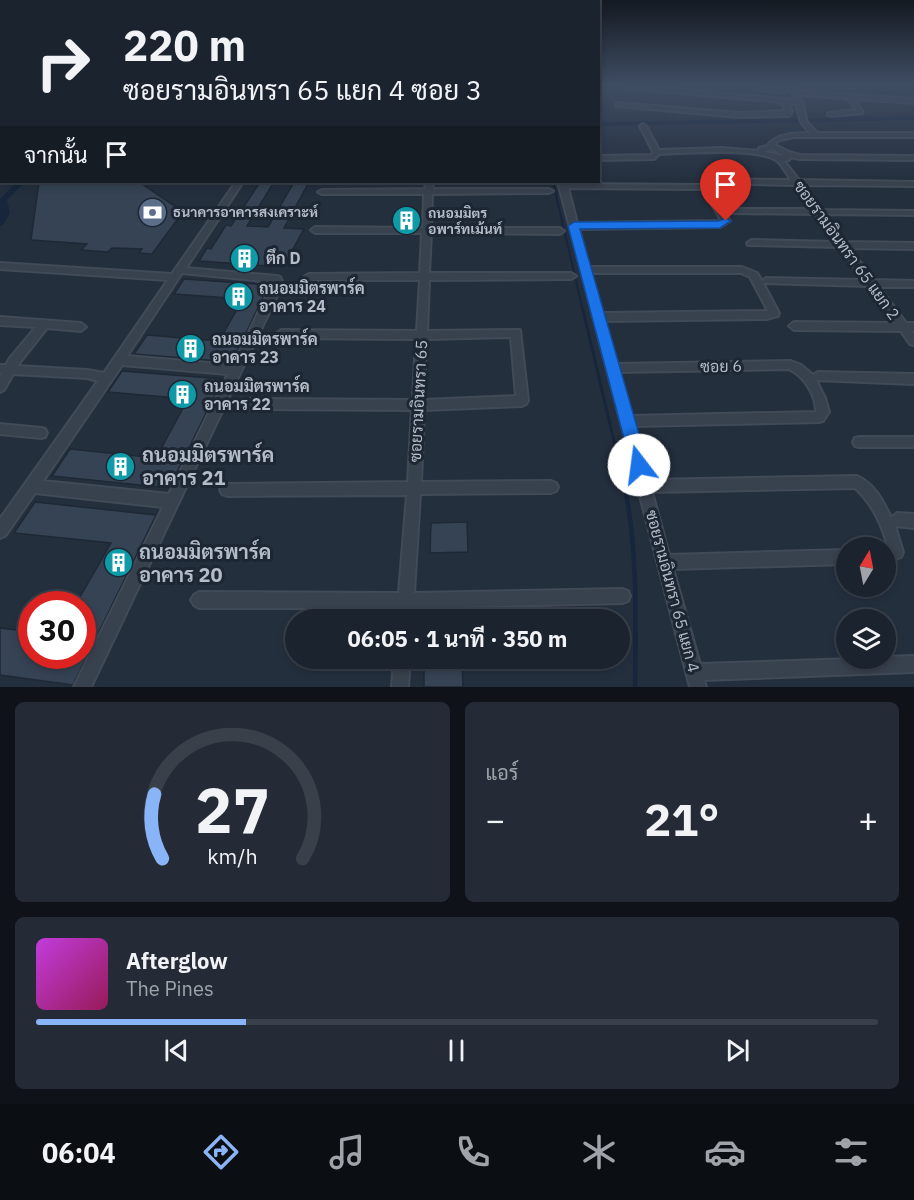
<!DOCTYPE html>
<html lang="th">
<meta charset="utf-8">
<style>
:root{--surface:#1b232e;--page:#242b36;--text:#f1f3f6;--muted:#a0a4aa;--line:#39404a;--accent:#8ab4f8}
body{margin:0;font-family:"IBM Plex Sans",Sarabun,sans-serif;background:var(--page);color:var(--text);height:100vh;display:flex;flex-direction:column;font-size:22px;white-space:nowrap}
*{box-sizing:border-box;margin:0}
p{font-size:20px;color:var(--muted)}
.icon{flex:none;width:33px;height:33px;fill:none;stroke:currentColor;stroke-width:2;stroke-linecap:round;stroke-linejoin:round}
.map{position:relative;height:687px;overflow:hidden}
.details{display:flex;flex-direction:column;gap:15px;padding:15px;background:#0f1319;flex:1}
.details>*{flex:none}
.banner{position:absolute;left:0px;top:0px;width:600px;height:183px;box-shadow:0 3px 9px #0003,0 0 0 2px var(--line);background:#1b232e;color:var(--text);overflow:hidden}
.needle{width:39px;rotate:10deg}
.fabs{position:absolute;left:836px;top:537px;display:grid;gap:12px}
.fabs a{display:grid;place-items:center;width:60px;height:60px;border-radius:50%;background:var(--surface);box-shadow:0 3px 9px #0003,0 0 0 2px var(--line);font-size:30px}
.speed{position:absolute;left:18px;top:591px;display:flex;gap:12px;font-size:30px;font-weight:700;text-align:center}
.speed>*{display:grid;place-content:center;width:78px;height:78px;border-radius:50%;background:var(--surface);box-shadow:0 3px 9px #0003,0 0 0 2px var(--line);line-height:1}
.speed .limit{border:9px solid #d22;background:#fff;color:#111}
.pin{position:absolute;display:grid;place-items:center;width:51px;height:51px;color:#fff;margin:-62px -26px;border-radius:50% 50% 50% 0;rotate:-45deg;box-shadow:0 0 6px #0007}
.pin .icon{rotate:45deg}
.me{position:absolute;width:66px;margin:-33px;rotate:345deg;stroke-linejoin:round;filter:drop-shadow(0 0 4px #0008)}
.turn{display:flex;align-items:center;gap:21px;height:126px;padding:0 24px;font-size:27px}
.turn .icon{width:78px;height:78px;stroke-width:2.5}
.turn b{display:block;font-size:42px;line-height:51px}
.then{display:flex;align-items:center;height:57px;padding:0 24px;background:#0003;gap:12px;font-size:22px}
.big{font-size:45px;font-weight:700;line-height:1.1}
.details .tile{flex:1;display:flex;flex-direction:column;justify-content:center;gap:9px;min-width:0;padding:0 21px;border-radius:9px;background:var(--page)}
.details .dial{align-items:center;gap:0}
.dial svg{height:156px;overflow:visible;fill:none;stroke:var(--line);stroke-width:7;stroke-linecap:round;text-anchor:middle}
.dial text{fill:var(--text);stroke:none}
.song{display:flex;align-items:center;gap:18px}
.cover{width:72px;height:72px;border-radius:9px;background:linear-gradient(135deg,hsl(290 70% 55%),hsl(330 70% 35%))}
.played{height:6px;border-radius:3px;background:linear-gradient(90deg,var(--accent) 25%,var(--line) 25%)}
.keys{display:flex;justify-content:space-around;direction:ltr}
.heat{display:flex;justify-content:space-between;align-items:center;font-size:33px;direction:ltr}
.details .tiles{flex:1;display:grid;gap:15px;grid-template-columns:1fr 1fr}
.tile:last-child{grid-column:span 2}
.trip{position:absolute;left:285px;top:609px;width:345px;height:60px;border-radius:30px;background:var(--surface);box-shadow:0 3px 9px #0003,0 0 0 2px var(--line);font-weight:700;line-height:60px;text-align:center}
.tab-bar{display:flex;height:96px;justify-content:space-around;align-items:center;background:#0b0e12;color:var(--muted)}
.tab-bar .icon{width:42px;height:42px}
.tab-bar .selected{color:var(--accent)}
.tab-bar b{font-size:27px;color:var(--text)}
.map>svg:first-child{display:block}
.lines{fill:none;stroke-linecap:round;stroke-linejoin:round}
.stream-far2{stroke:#17263c;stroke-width:2}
.stream-far1{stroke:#17263c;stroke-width:3}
.stream{stroke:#17263c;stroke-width:4.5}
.canal{fill:#17263c;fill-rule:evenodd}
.building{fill:#364354;stroke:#1f2835;stroke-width:1.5}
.street-casing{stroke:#414a57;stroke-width:4}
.secondary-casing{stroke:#414a57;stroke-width:3}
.highway-casing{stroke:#434c59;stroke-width:2}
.street{fill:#38414e;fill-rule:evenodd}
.secondary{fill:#465061;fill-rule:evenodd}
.highway{fill:#746855;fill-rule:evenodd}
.route{fill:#1a73e8;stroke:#114b97;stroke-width:1.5}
.labels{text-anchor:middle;stroke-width:6;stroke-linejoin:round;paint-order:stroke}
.far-poi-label{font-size:14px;font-weight:bold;fill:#b4bcc9;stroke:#1d2633;text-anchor:start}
.street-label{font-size:16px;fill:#b4bcc9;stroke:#1d2633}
.poi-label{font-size:16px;font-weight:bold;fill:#b4bcc9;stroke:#1d2633;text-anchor:start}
.near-poi-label{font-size:20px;font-weight:bold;fill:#b4bcc9;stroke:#1d2633;text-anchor:start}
</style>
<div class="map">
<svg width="914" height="687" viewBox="0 0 914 687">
<rect width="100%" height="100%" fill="#242f3e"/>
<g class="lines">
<path class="stream-far2" d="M553 182 583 311"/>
<path class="stream-far1" d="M583 310 622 475"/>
<path class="stream" d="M622 474C638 541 636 618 635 687"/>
<path class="canal" d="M914 116V120L598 126V122Z
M17 182H25L7 200 10 213 3 225 0 226C0 216 0 208 0 199Z"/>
</g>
<path class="building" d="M39 182H139L183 212 152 254 139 253 142 249 112 248 108 252 81 250 87 244 31 240Z
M260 182H274L247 226 268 227 294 182H309L284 228 304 229 283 267 199 261 207 248 211 249 226 225 231 226Z
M395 216H420L419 225H394Z
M184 279 269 285 232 362 134 354 147 335 219 341 243 299 174 294Z
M122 371 223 379 169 488 52 476 70 449 156 458 188 399 108 392Z
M35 502 156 515 73 685 0 675V628L32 632V656H82V604H76L111 543 14 533Z
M467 522 468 552 430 553 431 523Z
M424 658H462L463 687H424Z"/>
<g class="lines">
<defs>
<path id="street" d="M626 85 795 100 787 85H793L796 91 914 99V103L853 99 863 112 862 113 830 116 828 115V113L856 110 847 98 798 95 802 102 807 122 817 133H914V137H793L777 141 775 145 789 152 800 155 914 156V160L800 159 790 157 789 160 784 161 799 180 914 182V186L802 185 821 210 914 211V215L825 214 845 242 914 243V249L849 248 874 280 914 281V287H879L906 323H914V331H912L914 333V345L910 344 901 331 794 330 789 326 794 322 895 323 868 286 763 283 779 313 778 316 766 319 604 321 616 364 790 361 801 365 813 375 818 372 914 374V384L816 380 825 398 829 412 823 421 819 422 634 426 649 480 857 476C874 483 884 502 891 518L897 513 914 514V528L895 526 903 552 901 557 885 563V549L888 548C883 526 872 503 855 488L652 492 669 555 846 550V564L673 569 700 664 885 658V657L914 656V672L704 680 706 687H690L558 182H565L566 184 706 185 710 187 730 221 720 227 579 229 589 267H742L757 273 762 281 766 278 863 280 840 247 748 245 747 243 751 240 836 242 816 214 731 213 727 211 731 209H812L794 185 713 183 709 181 713 179 791 180C787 175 782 164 777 161 758 147 684 153 659 154L654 159 598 160V156L652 155 653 152 640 126 643 124 646 126 659 150 722 148 758 151 759 148 767 146C777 133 794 133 810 133L801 122 796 104 787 103 792 111 790 115 788 116 740 117 616 106V104L618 103 740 113 786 111 781 102 624 88V86ZM773 149 783 155V156L765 152V151ZM568 188 703 189 721 220 719 221 577 223ZM591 273H741L750 277 768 311 602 313ZM789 369C805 377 816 395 816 412L631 416 619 372Z
M780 85H786V92L762 91 759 89 762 87 781 89Z
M0 89H2V93H0Z
M236 182H243L186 268 277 276 280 277 283 283 91 687H74L163 507 35 493 5 536 0 538V519L98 381 87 378 13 374 4 390 0 392V376L2 373H0V365H6L10 358 36 327 0 325V317L81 323 86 327 81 331 47 328 17 366 87 370 104 373 168 280 0 269V263L172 274ZM182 273 273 282 233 365 127 356ZM122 365 228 374 169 494 43 481Z
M426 182H432L433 189H549L553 191 549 193 432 194 431 228H560L564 231 560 234 431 233 429 273H571L576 276 571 279 429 280 427 331 520 330 528 401 526 404 522 406 424 410 421 482 551 481 556 483 558 487 556 491 551 493 420 494 414 593 623 589 628 591 630 596 628 601 623 603 413 608V620H397L398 608H199L194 605 191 600 194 595 199 592 399 593 407 495 227 496 222 494 220 490 222 486 227 484 408 482 412 410 242 409 238 407 236 404 238 401 242 399 413 400 416 339 281 338 276 334 281 330 417 331 420 280H309L304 277 309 274 420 273 422 233H315L311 230 315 227 423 228 424 194H322L318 192 322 190 425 189ZM511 337 516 396 424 400 426 339Z
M0 424 41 428 45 429 47 433 45 437 41 438 0 434Z
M859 437H914V447H859L855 446 853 442 855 438Z
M394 658H410L408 687H392Z"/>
<path id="secondary" d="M0 135H2V141H0Z"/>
<path id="highway" d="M0 110H2V118H0Z"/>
</defs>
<use href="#street" class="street-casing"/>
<use href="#secondary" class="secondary-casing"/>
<use href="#highway" class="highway-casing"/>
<use href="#street" class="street"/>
<use href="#secondary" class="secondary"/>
<use href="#highway" class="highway"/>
</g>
<linearGradient id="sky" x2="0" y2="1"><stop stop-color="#141a22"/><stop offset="0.47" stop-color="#3f4d63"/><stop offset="1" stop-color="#3f4d63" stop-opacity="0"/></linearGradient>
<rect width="914" height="181" fill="url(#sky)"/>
<path class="route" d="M726 218 731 221 720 228 580 229 648 465 645 470 639 472 633 470 631 465 568 226 574 222 718 221Z"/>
<defs>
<symbol id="bank-disc" viewBox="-11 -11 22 22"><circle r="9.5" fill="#5c6f8a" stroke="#1d2633"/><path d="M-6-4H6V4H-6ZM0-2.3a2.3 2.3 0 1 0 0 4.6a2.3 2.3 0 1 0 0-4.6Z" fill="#fff"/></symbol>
<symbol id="building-disc" viewBox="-11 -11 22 22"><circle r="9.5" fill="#0f9aa8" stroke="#1d2633"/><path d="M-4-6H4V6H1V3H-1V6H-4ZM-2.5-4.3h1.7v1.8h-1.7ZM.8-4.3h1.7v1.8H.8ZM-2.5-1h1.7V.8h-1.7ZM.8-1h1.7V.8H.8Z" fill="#fff"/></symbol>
</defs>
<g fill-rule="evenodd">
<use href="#bank-disc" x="136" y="196" width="33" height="33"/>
<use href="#building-disc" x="390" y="204" width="33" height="33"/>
<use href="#building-disc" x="228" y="242" width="33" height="33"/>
<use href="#building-disc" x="222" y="280" width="33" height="33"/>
<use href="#building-disc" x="174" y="332" width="33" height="33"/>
<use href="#building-disc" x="166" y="378" width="33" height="33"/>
<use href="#building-disc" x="104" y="450" width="33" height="33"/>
<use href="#building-disc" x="102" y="546" width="33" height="33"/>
</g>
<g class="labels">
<g class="far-poi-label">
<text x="173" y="217">ธนาคารอาคารสงเคราะห์</text>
<text x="428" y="218">ถนอมมิตร<tspan x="428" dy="16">อพาร์ทเม้นท์</tspan></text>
</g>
<g class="street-label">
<text transform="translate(847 250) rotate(54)" y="6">ซอยรามอินทรา 65 แยก 2</text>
<text transform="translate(721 366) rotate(-1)" y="6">ซอย 6</text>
<text transform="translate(418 401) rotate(-87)" y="6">ซอยรามอินทรา 65</text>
<text transform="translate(673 591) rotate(75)" y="6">ซอยรามอินทรา 65 แยก 4</text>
</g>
<g class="poi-label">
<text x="266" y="264">ตึก D</text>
<text x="259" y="294">ถนอมมิตรพาร์ค<tspan x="259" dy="18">อาคาร 24</tspan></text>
<text x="212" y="345">ถนอมมิตรพาร์ค<tspan x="212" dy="18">อาคาร 23</tspan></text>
<text x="204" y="392">ถนอมมิตรพาร์ค<tspan x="204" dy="18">อาคาร 22</tspan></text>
</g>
<g class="near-poi-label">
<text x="142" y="462">ถนอมมิตรพาร์ค<tspan x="142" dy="23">อาคาร 21</tspan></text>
<text x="139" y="559">ถนอมมิตรพาร์ค<tspan x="139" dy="23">อาคาร 20</tspan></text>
</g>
</g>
</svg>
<div class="fabs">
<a><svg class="needle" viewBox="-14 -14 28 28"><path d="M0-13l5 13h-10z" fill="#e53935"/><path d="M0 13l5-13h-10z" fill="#a0a4aa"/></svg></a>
<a><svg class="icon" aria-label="layers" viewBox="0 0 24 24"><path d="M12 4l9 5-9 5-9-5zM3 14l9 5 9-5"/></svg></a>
</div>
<div class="speed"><div class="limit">30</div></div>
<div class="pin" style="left:726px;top:221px;background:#d93025"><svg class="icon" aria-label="arrive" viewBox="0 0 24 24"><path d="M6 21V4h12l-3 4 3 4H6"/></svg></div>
<svg class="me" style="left:639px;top:465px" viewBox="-20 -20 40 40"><circle r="19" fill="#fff"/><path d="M0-13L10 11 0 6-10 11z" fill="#1a73e8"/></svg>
<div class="trip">06:05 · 1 นาที · 350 m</div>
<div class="banner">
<div class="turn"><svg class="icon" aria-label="right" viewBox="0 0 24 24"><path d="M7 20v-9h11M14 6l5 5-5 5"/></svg><div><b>220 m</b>ซอยรามอินทรา 65 แยก 4 ซอย 3</div></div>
<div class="then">จากนั้น<svg class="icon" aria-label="arrive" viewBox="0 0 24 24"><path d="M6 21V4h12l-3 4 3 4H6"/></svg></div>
</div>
</div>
<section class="details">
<div class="tiles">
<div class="tile dial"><svg viewBox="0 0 100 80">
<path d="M14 69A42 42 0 1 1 86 69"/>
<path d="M14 69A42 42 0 0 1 10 36" stroke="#8ab4f8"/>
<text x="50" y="56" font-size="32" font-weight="700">27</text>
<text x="50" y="72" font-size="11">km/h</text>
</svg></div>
<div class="tile"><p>แอร์</p>
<div class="heat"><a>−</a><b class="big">21°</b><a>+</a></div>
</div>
<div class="tile">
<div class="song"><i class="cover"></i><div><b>Afterglow</b><p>The Pines</p></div></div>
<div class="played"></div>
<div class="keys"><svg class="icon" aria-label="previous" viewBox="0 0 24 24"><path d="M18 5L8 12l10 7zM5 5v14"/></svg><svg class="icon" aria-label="pause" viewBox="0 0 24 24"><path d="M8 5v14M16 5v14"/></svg><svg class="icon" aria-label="next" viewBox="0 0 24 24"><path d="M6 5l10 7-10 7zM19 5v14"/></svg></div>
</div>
</div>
</section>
<nav class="tab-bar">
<b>06:04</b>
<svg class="icon selected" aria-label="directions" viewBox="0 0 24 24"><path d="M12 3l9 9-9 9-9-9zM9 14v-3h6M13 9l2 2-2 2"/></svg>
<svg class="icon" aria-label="music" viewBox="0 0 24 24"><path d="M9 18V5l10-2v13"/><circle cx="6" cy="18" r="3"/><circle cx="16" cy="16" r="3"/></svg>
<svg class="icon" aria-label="phone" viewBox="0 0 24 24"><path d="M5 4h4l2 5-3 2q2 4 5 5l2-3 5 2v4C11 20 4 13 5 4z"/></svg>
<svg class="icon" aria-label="climate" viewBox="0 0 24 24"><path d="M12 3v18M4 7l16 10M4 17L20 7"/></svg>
<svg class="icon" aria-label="car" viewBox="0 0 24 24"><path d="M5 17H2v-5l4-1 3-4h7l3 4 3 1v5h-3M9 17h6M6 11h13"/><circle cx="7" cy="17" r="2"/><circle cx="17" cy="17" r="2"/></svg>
<svg class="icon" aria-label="filters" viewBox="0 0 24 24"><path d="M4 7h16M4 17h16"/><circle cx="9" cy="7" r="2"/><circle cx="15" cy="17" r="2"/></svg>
</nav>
